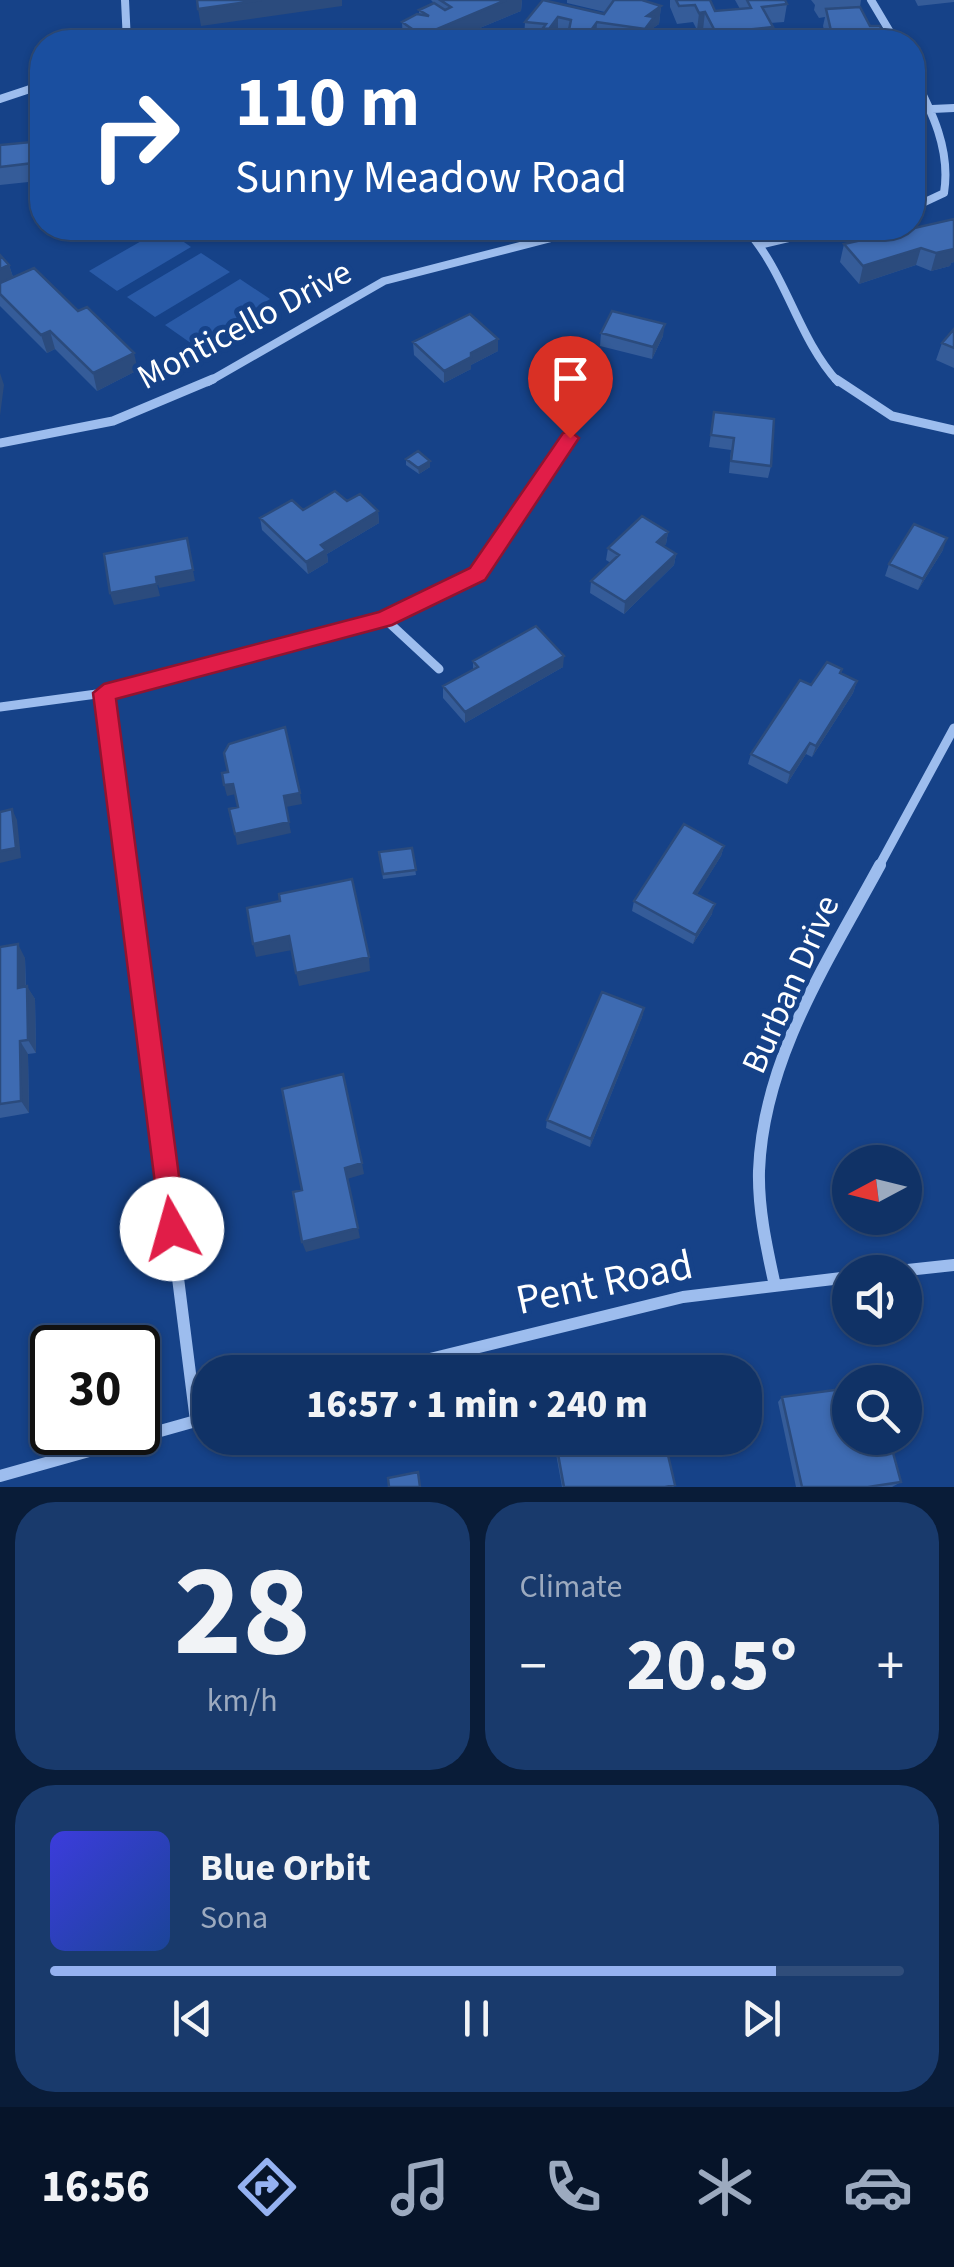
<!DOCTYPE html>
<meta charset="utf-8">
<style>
:root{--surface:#103266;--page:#193a6c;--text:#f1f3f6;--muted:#9caabf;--line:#304d7a;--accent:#95b2f1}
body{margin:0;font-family:"Source Sans 3",sans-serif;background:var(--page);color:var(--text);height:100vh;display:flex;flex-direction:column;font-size:38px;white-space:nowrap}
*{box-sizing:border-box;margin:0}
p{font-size:32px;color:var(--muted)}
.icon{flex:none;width:55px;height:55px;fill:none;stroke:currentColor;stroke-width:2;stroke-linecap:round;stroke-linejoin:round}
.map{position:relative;height:1487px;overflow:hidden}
.side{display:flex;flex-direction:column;gap:15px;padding:15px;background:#091c38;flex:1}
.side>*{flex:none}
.hud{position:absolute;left:30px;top:30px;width:895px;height:210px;border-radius:40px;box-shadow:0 2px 8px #0004,0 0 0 2px var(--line);background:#1a4fa0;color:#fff;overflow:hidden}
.needle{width:65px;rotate:263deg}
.fabs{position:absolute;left:832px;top:1145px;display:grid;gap:20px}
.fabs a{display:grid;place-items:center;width:90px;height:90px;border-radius:50%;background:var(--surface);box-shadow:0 2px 8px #0004,0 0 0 2px var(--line);font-size:50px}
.speed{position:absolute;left:30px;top:1325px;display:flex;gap:20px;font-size:50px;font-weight:700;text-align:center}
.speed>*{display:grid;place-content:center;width:130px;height:130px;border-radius:50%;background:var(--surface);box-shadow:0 2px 8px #0004,0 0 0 2px var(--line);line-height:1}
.speed .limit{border:5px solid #111;border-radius:15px;background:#fff;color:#111}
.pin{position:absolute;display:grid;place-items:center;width:85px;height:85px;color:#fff;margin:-102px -42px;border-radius:50% 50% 50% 0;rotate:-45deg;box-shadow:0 0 10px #0007}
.pin .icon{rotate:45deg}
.me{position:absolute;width:110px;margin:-55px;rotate:353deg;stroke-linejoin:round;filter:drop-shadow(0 0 8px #0008)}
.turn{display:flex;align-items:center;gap:35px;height:210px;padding:0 40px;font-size:45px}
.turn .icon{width:130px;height:130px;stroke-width:2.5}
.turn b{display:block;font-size:70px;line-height:85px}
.big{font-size:75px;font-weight:800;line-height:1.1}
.side .card{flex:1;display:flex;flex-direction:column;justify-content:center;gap:15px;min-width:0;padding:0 35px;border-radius:40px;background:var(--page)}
.side .dial{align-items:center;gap:0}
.dial b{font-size:130px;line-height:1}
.song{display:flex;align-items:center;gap:30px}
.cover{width:120px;height:120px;border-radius:15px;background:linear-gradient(135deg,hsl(240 70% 55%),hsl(220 70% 35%))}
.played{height:10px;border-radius:5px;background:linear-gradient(90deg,var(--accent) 85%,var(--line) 85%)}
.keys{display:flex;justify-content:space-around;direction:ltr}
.heat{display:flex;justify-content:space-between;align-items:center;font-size:55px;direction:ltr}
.side .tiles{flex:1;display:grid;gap:15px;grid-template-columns:1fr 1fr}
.card:last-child{grid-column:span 2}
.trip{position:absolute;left:192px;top:1355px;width:570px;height:100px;border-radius:40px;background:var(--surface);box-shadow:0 2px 8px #0004,0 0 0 2px var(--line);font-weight:800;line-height:100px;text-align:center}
.menu{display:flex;height:160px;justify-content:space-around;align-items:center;background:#061429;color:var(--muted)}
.menu .icon{width:70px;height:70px}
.menu .selected{color:var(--accent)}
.menu b{font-size:45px;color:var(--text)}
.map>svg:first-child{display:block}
.green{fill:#295aa7}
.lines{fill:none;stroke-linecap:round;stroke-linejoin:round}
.minor-far2{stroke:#9dbdee;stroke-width:8}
.minor-far1{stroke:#9dbdee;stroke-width:9}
.minor{stroke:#9dbdee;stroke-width:12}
.wall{fill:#355c99}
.shaded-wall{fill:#2b4b7d}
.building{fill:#3e6bb2;stroke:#2b4b7d;stroke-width:2.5}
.route{fill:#e11d48;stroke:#92132f;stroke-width:2.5}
.labels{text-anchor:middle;stroke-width:10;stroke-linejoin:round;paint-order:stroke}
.street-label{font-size:35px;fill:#fff;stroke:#164288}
.near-street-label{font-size:42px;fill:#fff;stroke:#164288}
</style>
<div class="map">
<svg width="954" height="1487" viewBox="0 0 954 1487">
<rect width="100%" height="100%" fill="#164288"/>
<path class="green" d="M164 228 191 247 117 291 89 271Z
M201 253 230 272 155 317 127 297Z
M240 279 270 299 195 346 165 325Z"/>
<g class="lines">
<path class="minor-far2" d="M125 0 127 42
M871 0 896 42
M912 74C932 111 951 150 944 193L912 208
M0 99 42 85
M932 109 954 108
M745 228C787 274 797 337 838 382
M763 244 831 228
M208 382 384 281 590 228"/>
<path class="minor-far1" d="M836 379 892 416 954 430
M0 443 113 421 213 379
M385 619 439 669
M104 693 126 868
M0 707 104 693 385 619 478 574 570 437
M878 868 954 728"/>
<path class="minor" d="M126 865 196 1421
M889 1272 954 1265
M775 1286C767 1249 758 1210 759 1171 763 1059 828 961 880 865
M377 1372 683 1297 850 1277
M0 1476 210 1417"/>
</g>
<path class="wall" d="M431 0H522L521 11 446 42H403L402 22 419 15V10L434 3Z
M543 0 604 14 605 12 567 3V0H642L661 6 659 24 653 28 652 35 646 42H618L596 39 594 42H568L569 37 558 35 552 42 524 40 525 22Z
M670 0H710L715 11 740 9 735 0H785L787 4 784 22 770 23 773 27 770 42H709L703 30H697L693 22 677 24 670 7Z
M811 0H861L860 7 870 26 888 42H827L823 26 825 17 819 18 814 10 815 5Z
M915 0H954V2L918 6Z
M912 133 919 158 914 176 912 175Z
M42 141V187H39L38 181 0 185V145Z
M954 219V262L951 263 950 266 931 271 916 265 859 284 840 262 844 244Z
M0 255 9 265 13 277 138 370 97 391 55 349 47 353 0 306Z
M954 329V368L936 360 942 343Z
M601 333 663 336 652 359 600 346Z
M413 342 498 351 471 365V369L444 383 414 355Z
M714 412 771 466 768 478 729 473 731 450 709 447Z
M406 459 430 467 419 474 406 465Z
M347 501 378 511 379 523 327 554 328 562 308 574 262 530 260 518Z
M668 532 666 544 663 546 676 554 674 565 624 614 590 593 591 581 611 563 606 560 608 548Z
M943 550 918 590 885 576 889 564Z
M473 661 563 667 465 723 443 698V686L473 669Z
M842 669 841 674 857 681 853 693 812 757 806 754 787 784 748 764 751 754 811 685Z
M724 846 721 856 697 894 712 914 693 944 632 911 634 901Z
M412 848 416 875 383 879 379 852Z
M0 947 25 958 26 986 35 999 36 1053 28 1054 29 1113 0 1118Z
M644 1008 642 1017 590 1147 546 1128 547 1120Z
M782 1397 901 1482 892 1487H796L778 1402Z
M556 1443 675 1485 673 1487H562L555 1448Z"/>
<path class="shaded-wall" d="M261 0H342V6L201 26 198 9Z
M506 0H522L521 11 446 42H419L437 29Z
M661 6 659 24 653 28 652 35 646 42H644L647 16Z
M705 12 703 30H697L699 13Z
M558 17V35L552 42H549V29Z
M597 22 596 39 594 42H588L589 33Z
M954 246V262L951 263 950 266 931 271 936 253Z
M921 248 916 265 859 284 863 266Z
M9 265 15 283 0 289V269Z
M665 324 663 336 652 359 653 347Z
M50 331 55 349 47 353 41 335Z
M498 339V351L471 365V369L444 383V371L471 353Z
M134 353 138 370 97 391 93 373Z
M0 373 4 385 0 416Z
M430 461V467L419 474 418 468Z
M378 511 379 523 327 554 328 562 308 574 306 562 321 545Z
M668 532 666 544 655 554 657 542Z
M187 538 195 581 159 588 156 577Z
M947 538 943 550 918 590 923 579Z
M676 554 674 565 624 614 625 602Z
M157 584 160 596 114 605 110 593Z
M564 656 563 667 465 723V712Z
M857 681 853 693 812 757 816 746Z
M810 743 806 754 787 784 790 773Z
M233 784 236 794 227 796 224 785Z
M300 793 302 804 286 807 284 796Z
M12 809 17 820 21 858 0 863V851Z
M289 822 291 833 237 845 235 834Z
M724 846 721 856 692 903 694 893Z
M715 904 712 914 693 944 696 935Z
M289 936 292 950 256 957 253 944Z
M18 944 25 958 26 1001 18 988Z
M369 957 370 971 299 986 296 973Z
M27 986 35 999 36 1053 28 1040Z
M644 1008 642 1017 590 1147 591 1139Z
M20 1041 28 1054 29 1113 21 1101Z
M362 1163 364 1174 347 1179 345 1168Z
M358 1228 360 1238 306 1252 302 1242Z"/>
<path class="building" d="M197 0H261L198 9Z
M440 0H506L437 29 441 32 419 42 403 34 412 29 402 22 417 14 429 16 419 10 434 3 445 10 451 7Z
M543 0 604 14 614 0H642L661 6 647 16 654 17 645 29 597 22 589 33 569 30 571 20 558 17 549 29 543 28 546 24 525 22Z
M676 0H710L715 11 751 8 747 0H785L787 4 762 7 773 27 716 33 705 12 699 13 695 5 679 6Z
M860 7 870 26H880L888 42H850L846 34 832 35 826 9Z
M342 29 345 42H270L269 37Z
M912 133H915L919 158 912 157Z
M42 141V169H35L34 163 0 167V145Z
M954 219V249L936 253 921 248 863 266 844 244Z
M0 255 9 265 0 269Z
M34 268 78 311 87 307 134 353 93 373 50 331 41 335 0 294V283Z
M612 311 665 324 653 347 601 333Z
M470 314 498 339 471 353V357L444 371 413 342Z
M954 329V348L942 343Z
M714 412 774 419 771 466 731 461 734 438 711 435Z
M418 451 430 461 418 468 406 459Z
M335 491 347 501 360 494 378 511 321 545 326 550 306 562 260 518 292 500 303 510Z
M642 516 668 532 657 542 676 554 625 602 591 581 619 555 608 548Z
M914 524 947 538 923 579 889 564Z
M187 538 193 570 156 577 157 584 110 593 104 554Z
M536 626 564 656 465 712 443 686 478 667 473 661Z
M827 662 842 669 840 673 857 681 816 746 810 743 790 773 751 754 800 680 811 685Z
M285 727 300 793 284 796 289 822 235 834 229 809 238 807 233 784 224 785 222 773 228 772 224 753 229 744Z
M12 809 16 848 0 851V812Z
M684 824 724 846 694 893 715 904 696 935 634 901Z
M412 848 416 870 383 874 379 852Z
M352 879 369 957 296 973 289 936 253 944 247 908 280 901 279 894Z
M18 944V988L27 986 28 1040 20 1041 21 1101 0 1104V947Z
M602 992 644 1008 591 1139 547 1120Z
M343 1074 362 1163 345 1168 358 1228 302 1242 293 1192 302 1190 282 1089Z
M850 1388V1438H889L901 1482 868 1487H802L782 1397Z
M588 1438H664L675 1485 665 1487H564L556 1443Z
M418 1472 420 1487H389L388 1478Z"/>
<path class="route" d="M570 431 579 438 485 580 392 625 116 699 186 1229 182 1239 172 1243 162 1239 93 693 104 684 379 612 470 568 563 433Z"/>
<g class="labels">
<g class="street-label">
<text transform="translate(244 324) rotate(-28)" y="12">Monticello Drive</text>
<text transform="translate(790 984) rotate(-66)" y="12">Burban Drive</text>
</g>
<g class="near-street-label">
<text transform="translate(604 1281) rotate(-12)" y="15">Pent Road</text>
</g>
</g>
</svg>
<div class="fabs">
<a><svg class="needle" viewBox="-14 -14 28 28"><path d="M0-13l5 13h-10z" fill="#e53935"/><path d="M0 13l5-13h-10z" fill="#9caabf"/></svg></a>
<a><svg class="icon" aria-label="sound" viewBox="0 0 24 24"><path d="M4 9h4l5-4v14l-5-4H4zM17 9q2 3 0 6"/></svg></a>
<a><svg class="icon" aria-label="search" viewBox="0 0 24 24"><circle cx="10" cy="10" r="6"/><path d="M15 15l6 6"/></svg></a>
</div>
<div class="speed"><div class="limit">30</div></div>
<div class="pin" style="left:570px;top:438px;background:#d93025"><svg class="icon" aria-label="arrive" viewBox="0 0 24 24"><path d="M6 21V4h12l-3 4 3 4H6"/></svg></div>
<svg class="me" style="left:172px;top:1229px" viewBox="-20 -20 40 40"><circle r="19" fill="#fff"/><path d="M0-13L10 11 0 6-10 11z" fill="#e11d48"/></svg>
<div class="trip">16:57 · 1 min · 240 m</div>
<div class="hud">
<div class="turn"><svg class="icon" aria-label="right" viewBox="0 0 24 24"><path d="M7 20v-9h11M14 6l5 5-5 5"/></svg><div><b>110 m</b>Sunny Meadow Road</div></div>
</div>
</div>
<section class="side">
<div class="tiles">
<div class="card dial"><b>28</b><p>km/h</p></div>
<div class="card"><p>Climate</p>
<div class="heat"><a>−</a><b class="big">20.5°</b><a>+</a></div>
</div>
<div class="card">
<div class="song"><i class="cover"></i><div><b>Blue Orbit</b><p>Sona</p></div></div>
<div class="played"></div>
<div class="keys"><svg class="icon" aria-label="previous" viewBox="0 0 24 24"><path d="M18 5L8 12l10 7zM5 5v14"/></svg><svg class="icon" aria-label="pause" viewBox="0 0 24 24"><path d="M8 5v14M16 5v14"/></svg><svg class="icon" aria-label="next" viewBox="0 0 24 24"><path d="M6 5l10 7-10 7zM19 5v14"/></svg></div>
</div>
</div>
</section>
<nav class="menu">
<b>16:56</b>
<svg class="icon selected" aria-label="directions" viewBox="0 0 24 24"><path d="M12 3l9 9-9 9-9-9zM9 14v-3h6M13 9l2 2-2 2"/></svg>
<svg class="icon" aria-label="music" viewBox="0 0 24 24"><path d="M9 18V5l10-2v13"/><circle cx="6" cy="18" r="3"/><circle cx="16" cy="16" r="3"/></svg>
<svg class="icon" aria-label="phone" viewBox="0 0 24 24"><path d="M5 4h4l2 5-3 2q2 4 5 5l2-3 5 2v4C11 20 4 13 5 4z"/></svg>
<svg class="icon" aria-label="climate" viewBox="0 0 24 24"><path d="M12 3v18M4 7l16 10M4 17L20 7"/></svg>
<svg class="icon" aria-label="car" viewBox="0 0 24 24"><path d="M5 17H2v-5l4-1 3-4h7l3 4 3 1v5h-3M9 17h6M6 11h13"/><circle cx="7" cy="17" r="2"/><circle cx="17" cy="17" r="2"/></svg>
</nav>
